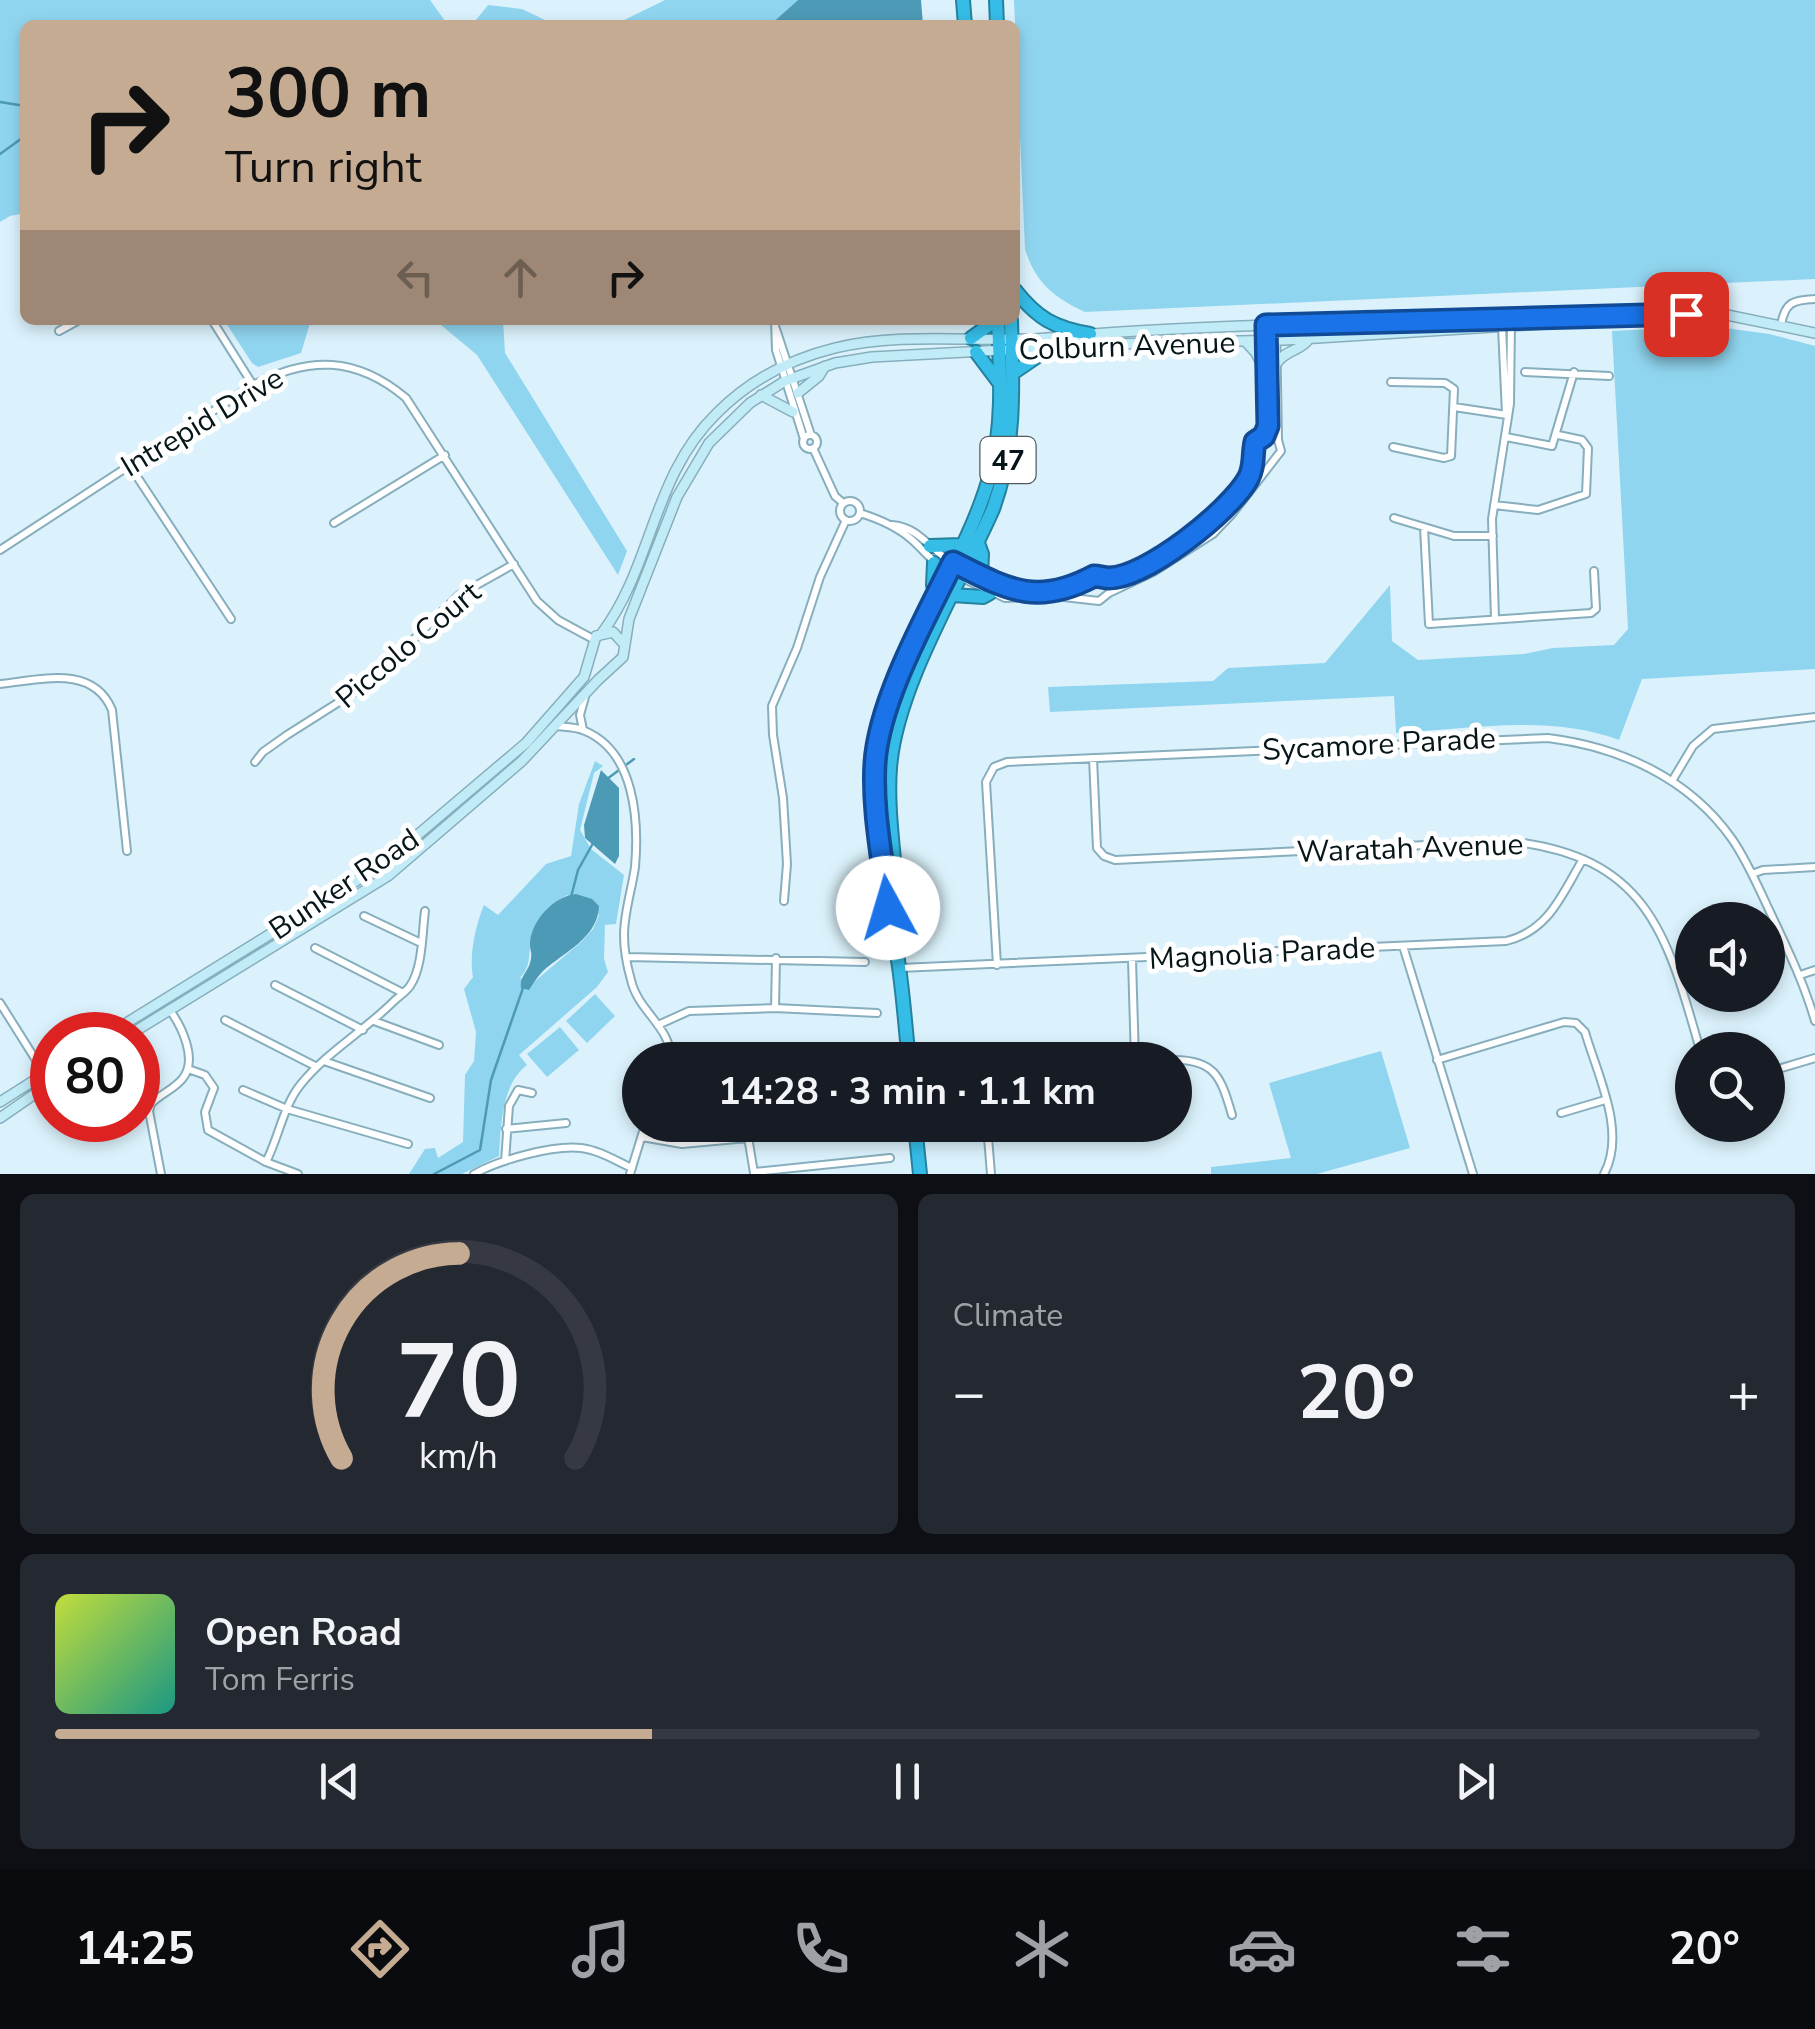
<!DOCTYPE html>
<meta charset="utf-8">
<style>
:root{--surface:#171b24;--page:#242831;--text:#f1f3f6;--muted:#9ea1a6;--line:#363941;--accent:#c6ab93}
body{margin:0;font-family:"Nunito Sans",sans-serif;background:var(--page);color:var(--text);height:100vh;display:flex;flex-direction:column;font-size:38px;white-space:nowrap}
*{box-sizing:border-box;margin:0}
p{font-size:32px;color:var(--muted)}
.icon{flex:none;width:55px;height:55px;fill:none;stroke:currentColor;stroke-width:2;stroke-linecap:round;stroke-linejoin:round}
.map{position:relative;height:1174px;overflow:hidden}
.drawer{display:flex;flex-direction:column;gap:20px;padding:20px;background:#0d0f14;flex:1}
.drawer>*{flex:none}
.hud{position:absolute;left:20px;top:20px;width:1000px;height:305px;border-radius:15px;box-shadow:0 5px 15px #0003;background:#c6ab93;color:#111;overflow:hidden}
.fabs{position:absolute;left:1675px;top:902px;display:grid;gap:20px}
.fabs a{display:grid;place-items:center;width:110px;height:110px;border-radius:50%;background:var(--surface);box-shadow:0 5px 15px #0003;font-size:50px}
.speed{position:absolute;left:30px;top:1012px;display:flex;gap:20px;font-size:50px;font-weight:700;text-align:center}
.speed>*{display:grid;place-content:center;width:130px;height:130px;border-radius:50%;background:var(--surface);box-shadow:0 5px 15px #0003;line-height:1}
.speed .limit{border:15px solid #d22;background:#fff;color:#111}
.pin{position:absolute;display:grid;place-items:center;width:85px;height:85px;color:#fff;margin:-42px;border-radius:20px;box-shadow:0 5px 15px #0006}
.me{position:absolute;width:110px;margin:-55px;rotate:354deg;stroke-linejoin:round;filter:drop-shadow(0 0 8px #0008)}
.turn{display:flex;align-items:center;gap:35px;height:210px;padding:0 40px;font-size:45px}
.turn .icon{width:130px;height:130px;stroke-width:2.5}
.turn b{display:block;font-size:70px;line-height:85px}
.lanes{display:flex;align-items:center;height:95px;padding:0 40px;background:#0003;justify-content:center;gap:50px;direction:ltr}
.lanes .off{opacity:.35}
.big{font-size:75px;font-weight:700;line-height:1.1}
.drawer .tile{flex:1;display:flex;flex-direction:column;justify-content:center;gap:15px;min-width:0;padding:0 35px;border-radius:15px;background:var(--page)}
.drawer .dial{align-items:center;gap:0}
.dial svg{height:260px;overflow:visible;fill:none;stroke:var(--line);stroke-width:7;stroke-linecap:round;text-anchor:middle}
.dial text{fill:var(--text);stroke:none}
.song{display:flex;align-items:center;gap:30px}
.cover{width:120px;height:120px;border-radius:15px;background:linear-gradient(135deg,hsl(70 70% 55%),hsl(170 70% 35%))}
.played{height:10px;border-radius:5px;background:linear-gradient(90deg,var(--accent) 35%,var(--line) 35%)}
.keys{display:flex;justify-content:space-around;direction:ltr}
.heat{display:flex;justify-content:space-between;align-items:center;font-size:55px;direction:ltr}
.drawer .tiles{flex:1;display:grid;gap:20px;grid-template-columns:1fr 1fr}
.tile:last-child{grid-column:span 2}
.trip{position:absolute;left:622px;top:1042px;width:570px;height:100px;border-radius:50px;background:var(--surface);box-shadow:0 5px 15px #0003;font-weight:700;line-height:100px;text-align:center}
.dock{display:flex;height:160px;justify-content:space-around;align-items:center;background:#090b0e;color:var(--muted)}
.dock .icon{width:70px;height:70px}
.dock .active{color:var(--accent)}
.dock b{font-size:45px;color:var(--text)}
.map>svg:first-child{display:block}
.green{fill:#90d5ef;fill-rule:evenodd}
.water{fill:#4d9ab6}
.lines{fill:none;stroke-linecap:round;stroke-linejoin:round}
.stream{stroke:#4d9ab6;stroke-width:2.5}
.street-casing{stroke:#87aebd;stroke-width:10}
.secondary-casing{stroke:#87aebd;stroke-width:12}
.highway-casing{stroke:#25829f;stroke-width:16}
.street{stroke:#fff;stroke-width:6}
.secondary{stroke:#c2ebf8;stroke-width:9}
.highway{stroke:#35bde7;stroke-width:12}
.route-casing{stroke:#114b97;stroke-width:25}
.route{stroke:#1a73e8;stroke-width:18}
.labels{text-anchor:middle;stroke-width:10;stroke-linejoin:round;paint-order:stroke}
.shield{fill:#fff;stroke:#515b5f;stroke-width:2.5}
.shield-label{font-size:28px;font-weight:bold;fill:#06151a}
.street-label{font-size:30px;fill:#06151a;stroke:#fff}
</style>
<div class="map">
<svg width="1815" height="1174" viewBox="0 0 1815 1174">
<rect width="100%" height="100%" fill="#dbf2fc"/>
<path class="green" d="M0 0H430L448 25H25V213L10 216 0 222Z
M665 0H798L770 25H614Z
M1014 0H1815V279L1085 312C1053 297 1035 282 1025 249Z
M488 5 522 9 545 20 541 25H461L476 20Z
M224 320H311L301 353 258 367 252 363Z
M435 320H503L505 353 627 551 618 575 477 355Z
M1711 326 1769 334 1815 346V669L1642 679 1619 740C1549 714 1469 729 1396 733L1394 696 1050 712 1048 687 1213 681 1228 668 1325 663 1390 585 1392 641 1418 660 1524 654 1553 648 1614 645 1628 629 1612 331Z
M595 761 603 766 594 773 580 830 591 849 624 875 616 924 605 925 604 959 608 972 597 987 519 1055 527 1065C501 1085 501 1126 499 1156L462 1174H409L425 1149 435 1148 438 1158 463 1142 465 1075 474 1061 476 1032 464 989 473 977C469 956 475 926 484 905L498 915 546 864 571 856 579 804ZM567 895 599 915 593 929 581 942 534 982 520 978C532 965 528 955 531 939 534 919 551 905 567 895Z
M595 994 615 1016 587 1043 566 1021Z
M560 1027 579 1050 547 1077 527 1054Z
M1381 1051 1410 1148 1317 1174H1211V1167L1291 1158 1269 1083Z"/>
<path class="water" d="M798 0H921L923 25H770Z
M601 770 619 788V856L615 864 585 838 584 825Z
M576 894 592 899 599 906C598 938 564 952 543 971 537 977 533 984 529 990L521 988C519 976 529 972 531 959 532 950 530 953 530 943 531 921 554 896 576 894Z"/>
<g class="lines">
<path class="stream" d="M0 102 25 106
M0 154 25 136
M607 779 634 759
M571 897 578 870 592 845
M434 1174 480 1150 491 1080 523 988"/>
<defs>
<path id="street" d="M212 320 253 385
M775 320 776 350 804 439
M1781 325C1785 302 1793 300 1815 299
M1502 327 1506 414
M776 329 811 435
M59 331 79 320
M1525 372 1609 376
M1391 382 1445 383 1454 389 1451 456 1444 458 1393 447
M1454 407 1507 415
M803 442a7 7 0 1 1 14 0a7 7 0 1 1-14 0Z
M1506 437 1552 446 1574 372
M813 448 835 496 843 503
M130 466 231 619
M840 511a10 10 0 1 1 20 0a10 10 0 1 1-20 0Z
M1494 505 1538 510 1586 494 1588 448 1582 440 1558 435
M860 513C879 519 896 526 911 539 925 551 932 563 949 571
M1394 518 1454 536H1493
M334 523 445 455
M892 525C919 527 930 550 952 562
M1424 527 1429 624 1591 613 1596 609 1594 571
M0 550 253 385C309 356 356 356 406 398L537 601 558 620 593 639
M963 567C978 574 992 585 1007 589 1035 597 1071 589 1094 576 1099 576 1104 578 1109 578 1146 578 1235 509 1250 475 1254 465 1254 456 1254 445L1264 436 1269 419 1267 325
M960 577 1005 598 1055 596 1099 601 1109 593 1153 572 1213 534 1232 514 1281 451 1278 440 1276 325
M1495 619 1492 519 1510 404 1511 322
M0 684C40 680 93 664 112 710L127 851
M555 726C565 727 577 727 585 731 635 752 639 821 635 867 632 889 624 912 624 935 624 949 627 966 631 980 638 1012 673 1028 670 1060
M583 730 580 715 585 697
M1093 758 1097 848 1104 856 1115 860 1509 841C1647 856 1667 933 1700 1050
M255 762 263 752 287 735 369 683 459 595 514 564
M1672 781 1693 746 1713 729 1815 717
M1752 874 1763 870 1815 867
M784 901 787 864 783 798 773 735 772 706 797 648 820 577 846 520
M364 916 421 943
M1403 946 1473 1174
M315 948 403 993
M627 957 865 962
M1132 960 1135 1060
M997 965 986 782 994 767 1007 762 1548 738C1620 747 1689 778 1732 839 1748 862 1759 889 1771 914 1788 950 1804 983 1815 1021
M900 968 1506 941C1549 931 1562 894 1583 859
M1800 975 1815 970
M275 985 363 1030
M0 1003 51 1084
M775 1008 776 958
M225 1020 317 1067
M374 1021 439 1045
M658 1025 689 1011 775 1008 877 1013
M1169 1060C1215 1058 1221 1077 1232 1115
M1437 1060 1564 1022 1576 1023 1585 1032C1597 1074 1627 1132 1604 1174
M324 1061 430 1098
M188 1069 205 1075 214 1088 205 1112 208 1130 266 1162 298 1174
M1768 1072 1815 1058
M243 1090 287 1109 408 1144
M1561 1113 1605 1100
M746 1125 754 1173
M987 1125 991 1174
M1067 1125V1131
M506 1129 566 1123
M642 1137 682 1144 747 1138
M505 1161 509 1106 518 1090 532 1093
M266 1162C279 1137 283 1106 301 1084 327 1052 364 1031 393 1002 398 997 406 992 410 986 423 967 422 933 425 911
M754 1172 890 1158
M161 1174 149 1111 151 1104C160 1094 175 1089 183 1078 198 1059 181 1025 169 1009
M474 1174C499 1160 552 1145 581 1148 599 1150 616 1161 632 1168
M630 1174 645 1125"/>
<path id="secondary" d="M1246 342 1256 353 1269 379
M1277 363C1285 350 1301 351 1309 339
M798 393 819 376 825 366
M761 395 793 412
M602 633C653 565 652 476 717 413 750 380 790 359 835 348 897 333 963 341 1025 339 1048 339 1070 335 1093 334 1158 329 1224 327 1290 324 1374 320 1457 321 1541 316L1553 319 1638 314 1727 315 1815 333
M107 1035 382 865 526 743 584 677 596 636 613 632 624 644
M129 1035 388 876 522 761 598 680 623 657 629 619 677 497 709 443 750 403 785 381 835 363 872 357 1115 344 1285 340 1543 324 1553 319
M0 1102 52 1069
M0 1118 52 1082"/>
<path id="highway" d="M963 0 965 25
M996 0 997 25
M1015 290C1037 318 1054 328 1090 334
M971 338 996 320
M976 352 1000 384
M1013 373 1038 356 1044 347
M978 543 982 554 981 577
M930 546 961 545
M934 563 933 585 937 595
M952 595 983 597 990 593
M898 930C899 877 886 818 890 768 896 687 960 584 993 509 1016 446 1013 386 1011 320
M909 1060C905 1025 903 989 897 954 886 889 865 801 879 736 899 642 967 563 991 471 1004 422 1000 370 998 320
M915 1125 920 1174"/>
</defs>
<use href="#street" class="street-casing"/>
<use href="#secondary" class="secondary-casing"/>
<use href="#highway" class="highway-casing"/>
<use href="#street" class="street"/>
<use href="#secondary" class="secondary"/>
<use href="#highway" class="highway"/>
</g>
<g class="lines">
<defs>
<path id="route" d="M888 908C883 861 872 811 875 763 879 701 925 619 953 562 1007 589 1036 607 1094 576 1099 576 1104 578 1109 578 1146 578 1230 511 1248 479 1255 466 1252 455 1255 442L1264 436 1268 426 1266 325 1686 314"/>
</defs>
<use href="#route" class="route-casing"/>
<use href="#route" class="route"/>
</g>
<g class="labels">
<rect class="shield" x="980.5" y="437" width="55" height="46" rx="8"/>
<g class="shield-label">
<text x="1008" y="470">47</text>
</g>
<g class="street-label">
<text transform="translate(1127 346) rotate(-2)" y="10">Colburn Avenue</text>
<text transform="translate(202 422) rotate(-31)" y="10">Intrepid Drive</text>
<text transform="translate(408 645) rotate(-40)" y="10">Piccolo Court</text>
<text transform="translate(1379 744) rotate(-3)" y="10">Sycamore Parade</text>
<text transform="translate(1410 848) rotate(-2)" y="10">Waratah Avenue</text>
<text transform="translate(344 884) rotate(-34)" y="10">Bunker Road</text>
<text transform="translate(1262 953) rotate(-3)" y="10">Magnolia Parade</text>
</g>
</g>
</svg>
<div class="fabs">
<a><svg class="icon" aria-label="sound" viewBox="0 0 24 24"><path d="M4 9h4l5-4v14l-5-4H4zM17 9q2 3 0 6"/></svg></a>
<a><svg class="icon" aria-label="search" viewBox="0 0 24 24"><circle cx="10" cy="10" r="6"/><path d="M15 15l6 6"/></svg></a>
</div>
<div class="speed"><div class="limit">80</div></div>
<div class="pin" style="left:1686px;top:314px;background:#d93025"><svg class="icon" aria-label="arrive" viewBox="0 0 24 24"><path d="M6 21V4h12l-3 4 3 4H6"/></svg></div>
<svg class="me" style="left:888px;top:908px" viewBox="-20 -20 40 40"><circle r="19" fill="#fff"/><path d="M0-13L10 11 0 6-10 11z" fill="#1a73e8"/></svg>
<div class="trip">14:28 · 3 min · 1.1 km</div>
<div class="hud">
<div class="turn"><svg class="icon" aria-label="right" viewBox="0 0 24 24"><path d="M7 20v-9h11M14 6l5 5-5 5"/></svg><div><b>300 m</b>Turn right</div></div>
<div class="lanes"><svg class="icon off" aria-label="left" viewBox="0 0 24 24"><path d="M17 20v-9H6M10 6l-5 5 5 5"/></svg><svg class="icon off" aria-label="ahead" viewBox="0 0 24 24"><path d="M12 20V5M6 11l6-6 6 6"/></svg><svg class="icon" aria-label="right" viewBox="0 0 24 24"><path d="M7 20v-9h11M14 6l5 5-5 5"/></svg></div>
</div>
</div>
<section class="drawer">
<div class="tiles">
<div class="tile dial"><svg viewBox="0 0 100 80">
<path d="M14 69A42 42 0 1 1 86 69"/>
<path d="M14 69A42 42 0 0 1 50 6" stroke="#c6ab93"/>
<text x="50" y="56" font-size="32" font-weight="700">70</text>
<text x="50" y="72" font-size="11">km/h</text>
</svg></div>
<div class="tile"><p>Climate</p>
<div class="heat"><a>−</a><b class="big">20°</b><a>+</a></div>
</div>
<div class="tile">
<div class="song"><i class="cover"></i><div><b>Open Road</b><p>Tom Ferris</p></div></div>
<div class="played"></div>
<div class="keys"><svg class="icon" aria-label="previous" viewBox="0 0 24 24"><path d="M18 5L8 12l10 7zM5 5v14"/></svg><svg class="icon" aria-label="pause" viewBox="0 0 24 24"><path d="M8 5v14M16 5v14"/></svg><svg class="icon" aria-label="next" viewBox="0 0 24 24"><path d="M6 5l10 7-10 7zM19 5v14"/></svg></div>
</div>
</div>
</section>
<nav class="dock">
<b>14:25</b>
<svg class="icon active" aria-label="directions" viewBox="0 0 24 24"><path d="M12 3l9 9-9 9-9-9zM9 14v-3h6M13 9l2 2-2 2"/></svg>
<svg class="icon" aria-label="music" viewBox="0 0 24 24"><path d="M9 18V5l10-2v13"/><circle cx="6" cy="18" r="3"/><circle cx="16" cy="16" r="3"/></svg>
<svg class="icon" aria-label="phone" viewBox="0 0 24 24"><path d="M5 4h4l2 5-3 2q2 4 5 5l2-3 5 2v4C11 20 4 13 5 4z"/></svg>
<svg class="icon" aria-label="climate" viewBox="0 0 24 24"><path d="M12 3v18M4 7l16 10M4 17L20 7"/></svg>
<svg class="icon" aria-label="car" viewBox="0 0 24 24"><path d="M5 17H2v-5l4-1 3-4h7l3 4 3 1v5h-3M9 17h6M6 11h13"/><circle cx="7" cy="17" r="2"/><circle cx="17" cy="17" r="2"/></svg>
<svg class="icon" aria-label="filters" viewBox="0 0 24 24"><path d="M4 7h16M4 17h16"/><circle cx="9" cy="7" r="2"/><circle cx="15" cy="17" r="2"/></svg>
<b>20°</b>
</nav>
